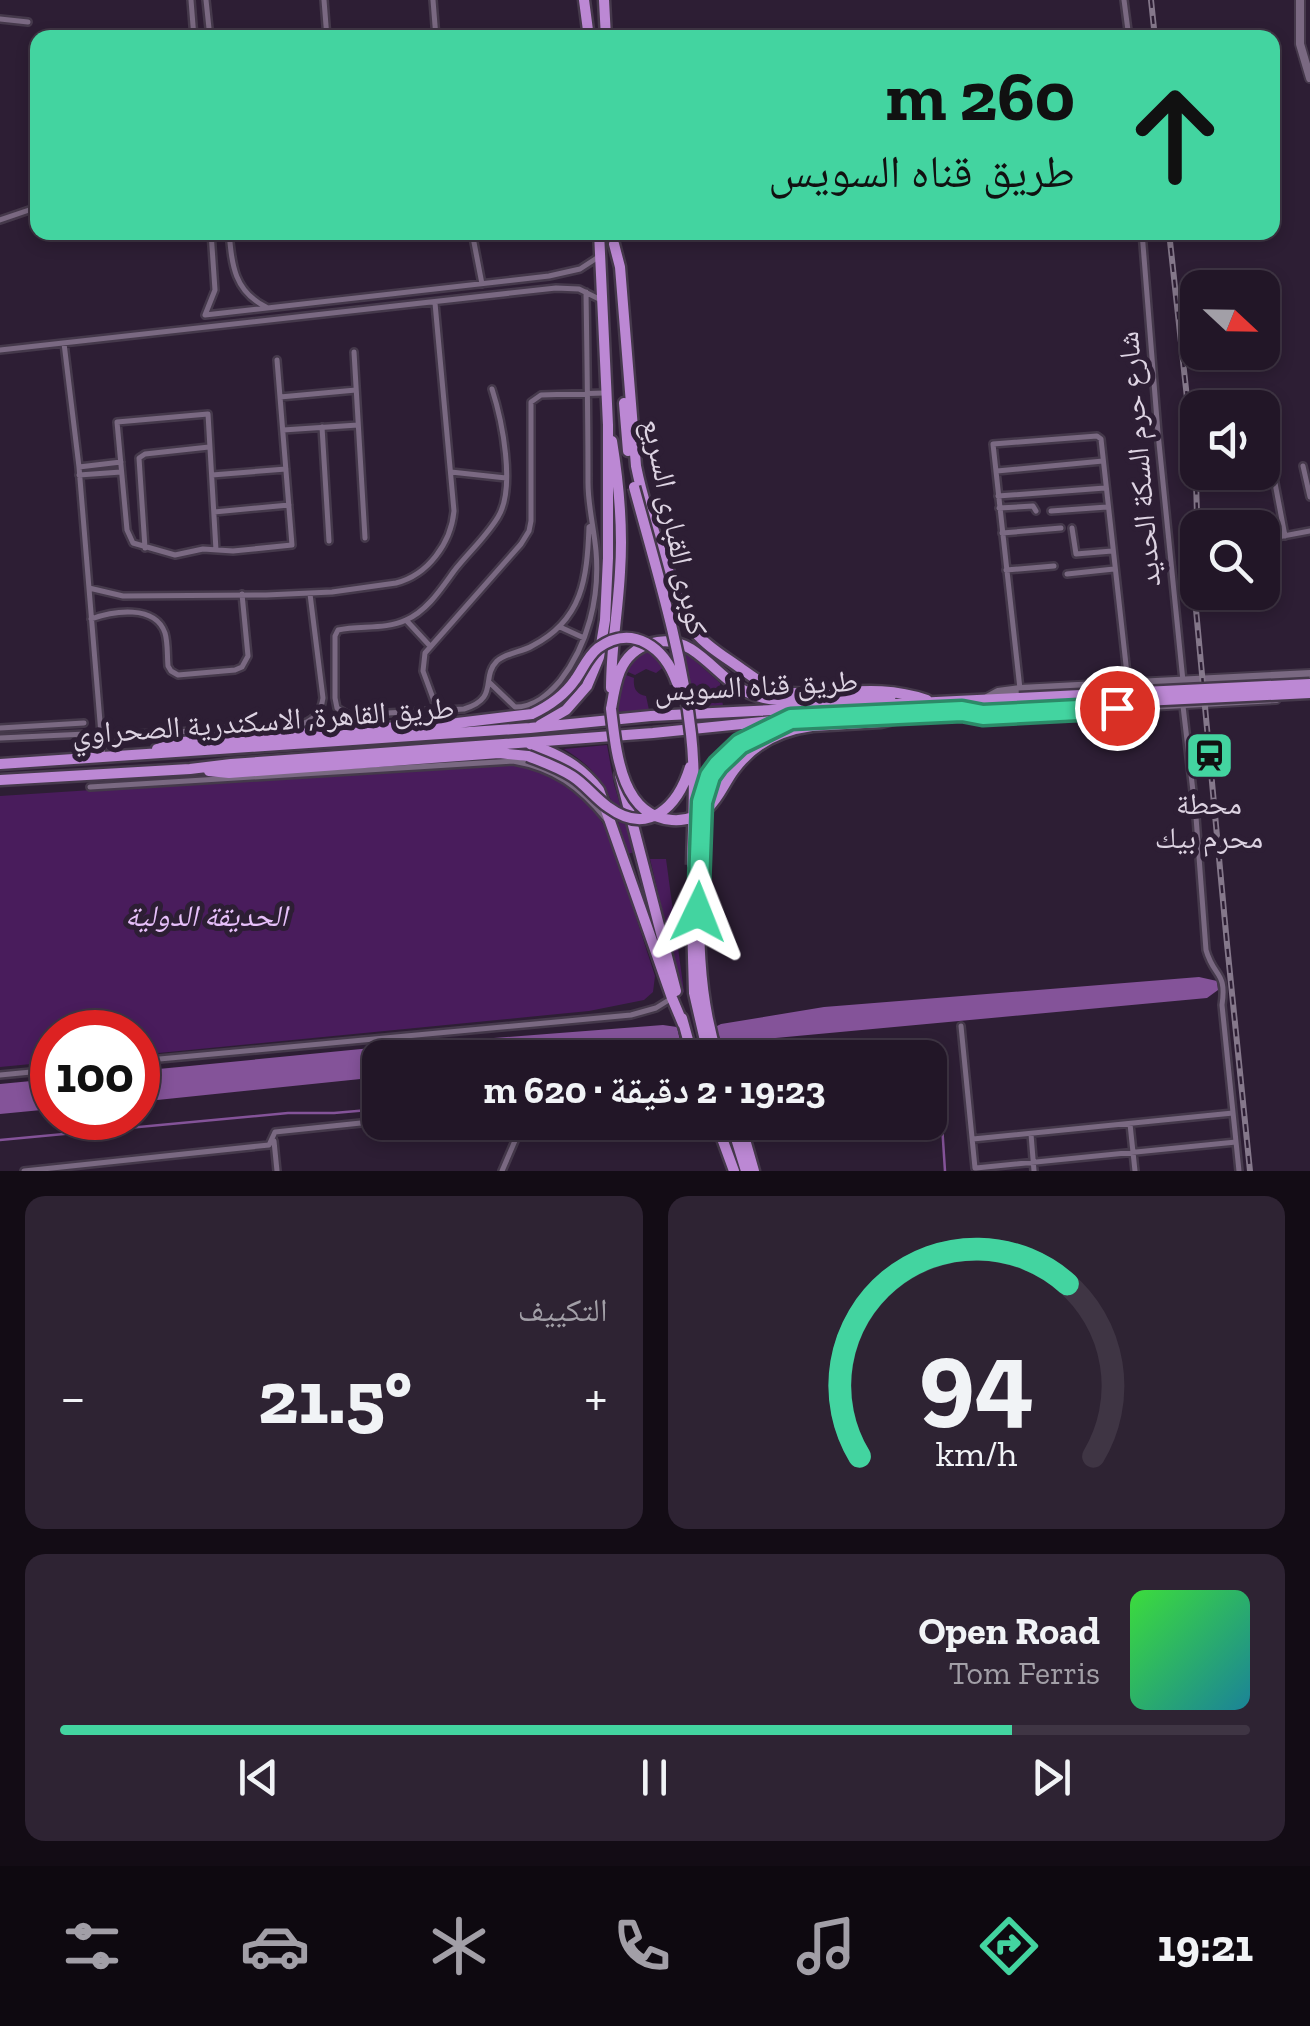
<!DOCTYPE html>
<html lang="ar">
<meta charset="utf-8">
<style>
:root{--surface:#221627;--page:#2e2333;--text:#f1f3f6;--muted:#a29fa7;--line:#3f3544;--accent:#43d4a0}
body{margin:0;font-family:"Zilla Slab","Noto Naskh Arabic",serif;background:var(--page);color:var(--text);direction:rtl;height:100vh;display:flex;flex-direction:column;font-size:38px;white-space:nowrap}
*{box-sizing:border-box;margin:0}
p{font-size:32px;color:var(--muted)}
.icon{flex:none;width:55px;height:55px;fill:none;stroke:currentColor;stroke-width:2;stroke-linecap:round;stroke-linejoin:round}
.map{position:relative;height:1171px;overflow:hidden;direction:ltr}
.panel{display:flex;flex-direction:column;gap:25px;padding:25px;background:#130c15;flex:1}
.panel>*{flex:none}
.banner{position:absolute;left:30px;top:30px;width:1250px;height:210px;border-radius:20px;box-shadow:0 5px 15px #0003,0 0 0 2px var(--line);direction:rtl;background:#43d4a0;color:#111;overflow:hidden}
.needle{width:65px;rotate:112deg}
.buttons{position:absolute;left:1180px;top:270px;display:grid;gap:20px}
.buttons a{display:grid;place-items:center;width:100px;height:100px;border-radius:20px;background:var(--surface);box-shadow:0 5px 15px #0003,0 0 0 2px var(--line);font-size:50px}
.speed{position:absolute;left:30px;top:1010px;display:flex;gap:20px;font-size:50px;font-weight:700;text-align:center}
.speed>*{display:grid;place-content:center;width:130px;height:130px;border-radius:50%;background:var(--surface);box-shadow:0 5px 15px #0003,0 0 0 2px var(--line);line-height:1}
.speed .limit{border:15px solid #d22;background:#fff;color:#111}
.pin{position:absolute;display:grid;place-items:center;width:85px;height:85px;color:#fff;margin:-42px;border:5px solid #fff;border-radius:50%;box-shadow:0 2px 10px #0007}
.me{position:absolute;width:110px;margin:-55px;rotate:2deg;stroke-linejoin:round;filter:drop-shadow(0 0 8px #0008)}
.turn{display:flex;align-items:center;gap:35px;height:210px;padding:0 40px;font-size:45px}
.turn .icon{width:130px;height:130px;stroke-width:2.5}
.turn b{display:block;font-size:70px;line-height:85px}
.big{font-size:75px;font-weight:700;line-height:1.1}
.panel .card{flex:1;display:flex;flex-direction:column;justify-content:center;gap:15px;min-width:0;padding:0 35px;border-radius:20px;background:var(--page)}
.panel .dial{align-items:center;gap:0}
.dial svg{height:260px;overflow:visible;fill:none;stroke:var(--line);stroke-width:7;stroke-linecap:round;text-anchor:middle}
.dial text{fill:var(--text);stroke:none}
.song{display:flex;align-items:center;gap:30px}
.cover{width:120px;height:120px;border-radius:15px;background:linear-gradient(135deg,hsl(120 70% 55%),hsl(190 70% 35%))}
.played{height:10px;border-radius:5px;background:linear-gradient(90deg,var(--accent) 80%,var(--line) 80%)}
.keys{display:flex;justify-content:space-around;direction:ltr}
.heat{display:flex;justify-content:space-between;align-items:center;font-size:55px;direction:ltr}
.panel .tiles{flex:1;display:grid;gap:25px;grid-template-columns:1fr 1fr}
.card:last-child{grid-column:span 2}
.trip{position:absolute;left:362px;top:1040px;width:585px;height:100px;border-radius:20px;background:var(--surface);box-shadow:0 5px 15px #0003,0 0 0 2px var(--line);font-weight:700;line-height:100px;text-align:center;direction:rtl}
.dock{display:flex;height:160px;justify-content:space-around;align-items:center;background:#0e0910;color:var(--muted)}
.dock .icon{width:70px;height:70px}
.dock .on{color:var(--accent)}
.dock b{font-size:45px;color:var(--text)}
.map>svg:first-child{display:block}
.green{fill:#491c5c}
.water{fill:#845399}
.lines{fill:none;stroke-linecap:round;stroke-linejoin:round}
.stream{stroke:#845399;stroke-width:2.5}
.street-casing{stroke:#45394b;stroke-width:10}
.secondary-casing{stroke:#45394b;stroke-width:12}
.highway-casing{stroke:#45394b;stroke-width:15}
.street{stroke:#7a6982;stroke-width:5}
.secondary{stroke:#7a6982;stroke-width:8}
.highway{stroke:#bc88d4;stroke-width:10}
.rail-casing{stroke:#85788b;stroke-width:6}
.rail{stroke:#2d1e34;stroke-width:2.5;stroke-dasharray:8;stroke-linecap:butt}
.highway-bridge-casing{stroke:#45394b;stroke-width:15;stroke-linecap:butt}
.highway-bridge{stroke:#bc88d4;stroke-width:10}
.route-casing{stroke:#2c8a68;stroke-width:25}
.route{stroke:#43d4a0;stroke-width:18}
.labels{text-anchor:middle;stroke-width:10;stroke-linejoin:round;paint-order:stroke}
.street-label{font-size:30px;fill:#ddd3e2;stroke:#2d1e34}
.poi-label{font-size:30px;fill:#ddd3e2;stroke:#2d1e34}
.park-label{font-size:30px;font-style:italic;fill:#e7c0fa;stroke:#2d1e34}
</style>
<div class="map">
<svg width="1310" height="1171" viewBox="0 0 1310 1171">
<rect width="100%" height="100%" fill="#2d1e34"/>
<path class="green" d="M650 649 665 666 656 673 646 669 635 675 628 672 626 675 634 678C633 688 636 694 646 696L649 710 617 712C618 685 623 662 650 649Z
M684 651 720 683 723 706 692 707 681 655Z
M607 745 614 784 634 852 628 854C612 804 612 778 564 749Z
M503 763C554 767 584 789 609 834L655 976 653 992 644 1000 589 1011 138 1055V1032H52V1062L0 1067V796Z
M650 859H666L684 992 682 993Z"/>
<path class="water" d="M1199 977 1217 981 1218 990 1207 998 722 1043 715 1027 721 1024 824 1007Z
M663 1025 677 1027 681 1045 664 1051 590 1058H380V1077L138 1102V1071L402 1045Z
M52 1079V1109L0 1114V1084Z"/>
<g class="lines">
<path class="stream" d="M939 1078 945 1171
M0 1140 288 1113H334L380 1109"/>
<defs>
<path id="street" d="M191 0 194 38
M206 0 210 38
M324 0 327 38
M433 0 436 38
M1124 0 1129 38
M0 19 28 22
M0 220 38 207
M229 232C232 265 234 291 266 307
M472 232 482 284
M1142 232 1158 433 1183 681
M205 315 549 276 580 269 600 256
M205 315 215 290 211 232
M64 343 79 467 103 758
M0 350 556 288 579 289 601 300
M354 352 365 538
M492 389C502 420 516 488 498 517 486 537 468 553 454 571 441 589 427 611 406 620 385 630 360 625 338 630L335 636V698L337 708 349 715 464 709C500 698 480 678 497 661 506 653 522 652 532 646 583 620 587 578 589 527L592 525
M280 397 356 390
M322 427 329 541
M283 430 358 425
M1268 446 1285 536
M1303 466 1310 497
M79 467 121 462
M997 471 1103 461
M451 472 506 478
M79 475 121 472
M212 475 286 469
M998 496 1105 488
M999 508 1033 506 1036 511
M1051 511 1107 507
M214 512 289 505
M1072 528 1076 554 1112 551
M1002 533 1061 528
M1262 540 1310 531
M145 548 139 458 145 454 209 447
M216 550 208 414 117 422 127 530 133 543 175 555 203 549 233 551 292 545 277 360
M1006 570 1054 566
M1067 574 1114 569
M89 588 123 596 266 595 332 592 396 583C428 575 451 543 454 511L435 303
M91 619C113 611 155 604 165 633 168 643 167 655 168 666L171 671 178 675 235 670 242 667 248 656 242 594
M406 620 430 646
M560 627 584 638
M490 683 515 707C534 707 548 695 560 681 588 645 600 597 596 551 594 528 588 506 588 483 588 419 587 356 586 292
M1020 689 993 444 1097 436 1101 439 1128 683
M1183 706 1196 817 1206 950C1214 978 1227 971 1222 1005L1239 1171
M437 709 423 671 425 653 521 544 529 531 531 521V402L541 395 604 393
M0 728 84 723
M101 736 299 725C313 721 321 713 323 698L310 594
M0 738 86 734
M90 787 513 761C554 768 580 787 606 819
M961 1026 975 1168
M138 1061 631 1015 656 1008 672 998
M0 1075 52 1070
M1130 1124 1135 1171
M1031 1134 1034 1171
M973 1139 1233 1113
M274 1141 277 1171
M976 1168 1236 1142
M24 1171 269 1145 275 1132 380 1121
M502 1171 523 1122"/>
<path id="secondary" d="M1300 0V44L1310 78
M987 698 998 692 1020 689 1310 674
M966 712 983 715 1276 699"/>
<path id="highway" d="M584 0 589 38
M604 0 606 38
M614 244 620 267 636 466C644 506 658 544 673 583 679 599 684 618 695 632 707 647 727 658 743 670 758 680 771 692 790 693 841 696 876 683 927 700
M624 403 628 451
M611 688C611 649 618 611 620 572 623 529 619 484 612 441
M611 709C613 697 615 683 620 671 632 643 665 633 691 649 716 665 730 689 760 697 791 706 857 698 891 696
M540 725 566 710 587 686 599 657 605 620 608 558V425L599 232
M812 726 881 722 898 718
M530 744C559 755 580 765 599 790L672 998 683 1024
M157 749 182 742 457 723 532 714
M0 764 530 728 651 716 1019 698
M209 771 229 773 499 753 528 756
M620 775 676 991
M0 780 190 769 231 764 653 733 791 719 1019 707
M692 921 694 993 709 1058
M682 1018 693 1058
M718 1058C697 994 698 926 700 861 700 833 696 803 710 778 724 750 753 735 781 723
M716 1122 734 1171
M731 1122 746 1171
M740 1122 754 1171"/>
</defs>
<use href="#street" class="street-casing"/>
<use href="#secondary" class="secondary-casing"/>
<use href="#highway" class="highway-casing"/>
<use href="#street" class="street"/>
<use href="#secondary" class="secondary"/>
<use href="#highway" class="highway"/>
<defs>
<path id="rail" d="M1151 0 1155 38
M1169 232 1196 481 1197 515 1194 588 1227 944 1250 1171"/>
</defs>
<use href="#rail" class="rail-casing"/>
<use href="#rail" class="rail"/>
<defs>
<path id="highway-bridge" d="M634 487C656 568 682 651 691 734 696 778 693 821 692 865
M1019 698 1310 684
M1019 707 1310 693
M611 709C616 749 620 816 672 820 686 821 698 817 708 808 719 798 725 782 734 770 753 744 781 730 812 726
M532 714C549 706 564 696 575 680 583 669 587 657 598 648 633 623 665 648 677 683
M528 756C543 762 558 767 572 776 585 784 595 798 608 807 649 837 678 806 690 767"/>
</defs>
<use href="#highway-bridge" class="highway-bridge-casing"/>
<use href="#highway-bridge" class="highway-bridge"/>
</g>
<g class="lines">
<defs>
<path id="route" d="M698 912 702 802 710 776 718 765 740 744 791 719 962 711 983 715 1117 708"/>
</defs>
<use href="#route" class="route-casing"/>
<use href="#route" class="route"/>
</g>
<defs>
<symbol id="station-square" viewBox="-11 -11 22 22"><rect x="-9" y="-9" width="18" height="18" rx="4" fill="#43d4a0" stroke="#2d1e34"/><path d="M-3-6H3Q5-6 5-4V2Q5 4 3 4L4.5 6H3L1.5 4h-3L-3 6H-4.5L-3 4Q-5 4-5 2V-4Q-5-6-3-6ZM-3.5-4v3h7v-3ZM-3.5 1v1.5H-2V1ZM2 1v1.5H3.5V1Z" fill="#111"/></symbol>
</defs>
<g fill-rule="evenodd">
<use href="#station-square" x="1182" y="728" width="55" height="55"/>
</g>
<g class="labels">
<g class="street-label">
<text transform="translate(1139 459) rotate(-95)" y="10">شارع حرم السكة الحديد</text>
<text transform="translate(675 527) rotate(78)" y="10">كوبرى القبارى السريع</text>
<text transform="translate(756 686) rotate(-3)" y="10">طريق قناه السويس</text>
<text transform="translate(263 721) rotate(-4)" y="10">طريق القاهرة, الاسكندرية الصحراوي</text>
</g>
<g class="poi-label">
<text x="1209" y="814">محطة<tspan x="1209" dy="34">محرم بيك</tspan></text>
</g>
<g class="park-label">
<text x="206" y="926">الحديقة الدولية</text>
</g>
</g>
</svg>
<div class="buttons">
<a><svg class="needle" viewBox="-14 -14 28 28"><path d="M0-13l5 13h-10z" fill="#e53935"/><path d="M0 13l5-13h-10z" fill="#a29fa7"/></svg></a>
<a><svg class="icon" aria-label="sound" viewBox="0 0 24 24"><path d="M4 9h4l5-4v14l-5-4H4zM17 9q2 3 0 6"/></svg></a>
<a><svg class="icon" aria-label="search" viewBox="0 0 24 24"><circle cx="10" cy="10" r="6"/><path d="M15 15l6 6"/></svg></a>
</div>
<div class="speed"><div class="limit">100</div></div>
<div class="pin" style="left:1117px;top:708px;background:#d93025"><svg class="icon" aria-label="arrive" viewBox="0 0 24 24"><path d="M6 21V4h12l-3 4 3 4H6"/></svg></div>
<svg class="me" style="left:698px;top:912px" viewBox="-20 -20 40 40"><path d="M0-17L14 15 0 8-14 15z" fill="#43d4a0" stroke="#fff" stroke-width="4"/></svg>
<div class="trip">19:23 · 2 دقيقة · 620 m</div>
<div class="banner">
<div class="turn"><svg class="icon" aria-label="ahead" viewBox="0 0 24 24"><path d="M12 20V5M6 11l6-6 6 6"/></svg><div><b>260 m</b>طريق قناه السويس</div></div>
</div>
</div>
<section class="panel">
<div class="tiles">
<div class="card dial"><svg viewBox="0 0 100 80">
<path d="M14 69A42 42 0 1 1 86 69"/>
<path d="M14 69A42 42 0 0 1 78 16" stroke="#43d4a0"/>
<text x="50" y="56" font-size="32" font-weight="700">94</text>
<text x="50" y="72" font-size="11">km/h</text>
</svg></div>
<div class="card"><p>التكييف</p>
<div class="heat"><a>−</a><b class="big">21.5°</b><a>+</a></div>
</div>
<div class="card">
<div class="song"><i class="cover"></i><div><b>Open Road</b><p>Tom Ferris</p></div></div>
<div class="played"></div>
<div class="keys"><svg class="icon" aria-label="previous" viewBox="0 0 24 24"><path d="M18 5L8 12l10 7zM5 5v14"/></svg><svg class="icon" aria-label="pause" viewBox="0 0 24 24"><path d="M8 5v14M16 5v14"/></svg><svg class="icon" aria-label="next" viewBox="0 0 24 24"><path d="M6 5l10 7-10 7zM19 5v14"/></svg></div>
</div>
</div>
</section>
<nav class="dock">
<b>19:21</b>
<svg class="icon on" aria-label="directions" viewBox="0 0 24 24"><path d="M12 3l9 9-9 9-9-9zM9 14v-3h6M13 9l2 2-2 2"/></svg>
<svg class="icon" aria-label="music" viewBox="0 0 24 24"><path d="M9 18V5l10-2v13"/><circle cx="6" cy="18" r="3"/><circle cx="16" cy="16" r="3"/></svg>
<svg class="icon" aria-label="phone" viewBox="0 0 24 24"><path d="M5 4h4l2 5-3 2q2 4 5 5l2-3 5 2v4C11 20 4 13 5 4z"/></svg>
<svg class="icon" aria-label="climate" viewBox="0 0 24 24"><path d="M12 3v18M4 7l16 10M4 17L20 7"/></svg>
<svg class="icon" aria-label="car" viewBox="0 0 24 24"><path d="M5 17H2v-5l4-1 3-4h7l3 4 3 1v5h-3M9 17h6M6 11h13"/><circle cx="7" cy="17" r="2"/><circle cx="17" cy="17" r="2"/></svg>
<svg class="icon" aria-label="filters" viewBox="0 0 24 24"><path d="M4 7h16M4 17h16"/><circle cx="9" cy="7" r="2"/><circle cx="15" cy="17" r="2"/></svg>
</nav>
